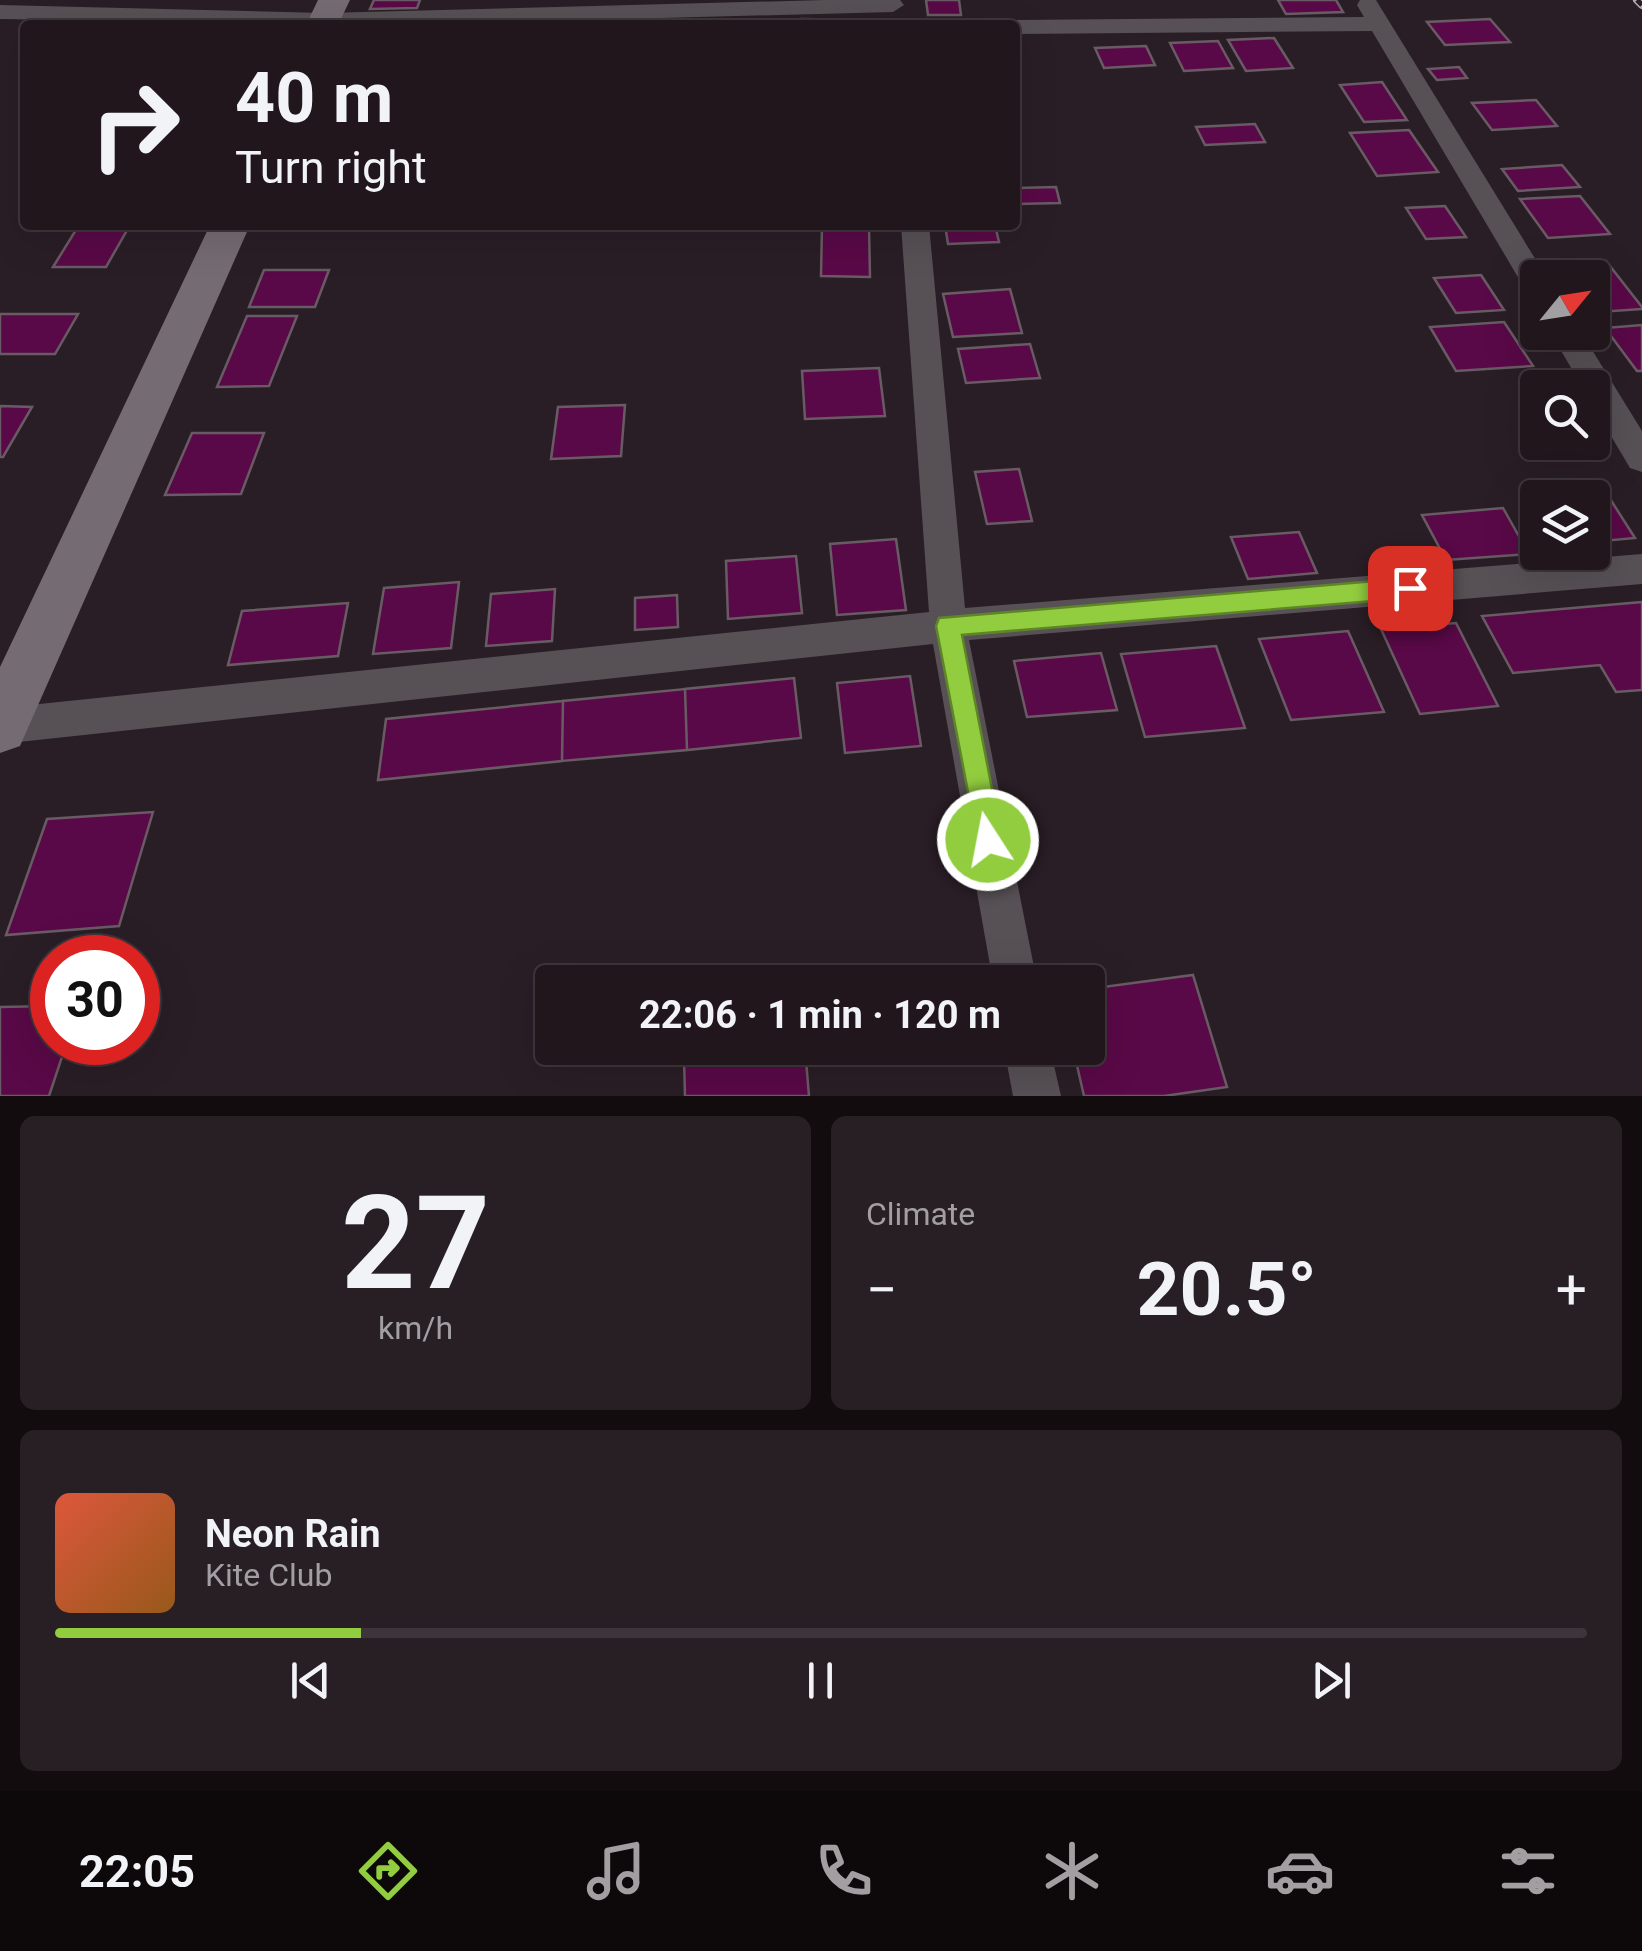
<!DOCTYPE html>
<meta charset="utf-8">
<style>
:root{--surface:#20161c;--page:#281f25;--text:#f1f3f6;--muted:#a29fa3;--line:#3d353b;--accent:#92cd3f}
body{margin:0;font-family:Roboto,sans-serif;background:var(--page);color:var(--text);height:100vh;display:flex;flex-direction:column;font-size:38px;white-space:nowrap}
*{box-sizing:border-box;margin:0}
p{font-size:32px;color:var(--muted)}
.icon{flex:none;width:55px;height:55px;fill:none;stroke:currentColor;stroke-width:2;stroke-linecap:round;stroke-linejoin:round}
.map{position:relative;height:1096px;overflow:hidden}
.drawer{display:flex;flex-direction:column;gap:20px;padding:20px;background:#120c0f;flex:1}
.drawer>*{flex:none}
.guide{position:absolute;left:20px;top:20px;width:1000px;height:210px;border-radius:10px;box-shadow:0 10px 40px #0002,0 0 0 2px var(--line);background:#20161c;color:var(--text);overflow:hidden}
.needle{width:65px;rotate:60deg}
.tools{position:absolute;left:1520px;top:260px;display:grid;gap:20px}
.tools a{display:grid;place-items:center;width:90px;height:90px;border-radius:10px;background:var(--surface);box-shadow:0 10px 40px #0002,0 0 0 2px var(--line);font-size:50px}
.speed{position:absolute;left:30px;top:935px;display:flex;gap:20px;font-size:50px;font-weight:700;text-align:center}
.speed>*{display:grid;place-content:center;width:130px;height:130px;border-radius:50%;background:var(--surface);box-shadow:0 10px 40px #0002,0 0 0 2px var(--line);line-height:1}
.speed .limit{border:15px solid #d22;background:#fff;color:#111}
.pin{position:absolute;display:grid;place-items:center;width:85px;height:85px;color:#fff;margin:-42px;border-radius:20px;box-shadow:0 5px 15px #0006}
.me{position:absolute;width:110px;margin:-55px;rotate:349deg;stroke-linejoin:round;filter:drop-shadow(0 0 8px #0008)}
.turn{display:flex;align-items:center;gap:35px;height:210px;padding:0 50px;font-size:45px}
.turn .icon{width:130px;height:130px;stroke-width:2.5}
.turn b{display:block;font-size:70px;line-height:85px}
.big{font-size:75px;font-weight:700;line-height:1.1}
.drawer .tile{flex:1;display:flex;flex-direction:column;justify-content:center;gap:15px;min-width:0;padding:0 35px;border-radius:15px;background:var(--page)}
.drawer .dial{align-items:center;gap:0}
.dial b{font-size:130px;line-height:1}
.song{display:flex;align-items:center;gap:30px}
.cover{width:120px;height:120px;border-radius:15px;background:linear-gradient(135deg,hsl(10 70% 55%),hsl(30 70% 35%))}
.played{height:10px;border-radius:5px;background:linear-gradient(90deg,var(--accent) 20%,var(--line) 20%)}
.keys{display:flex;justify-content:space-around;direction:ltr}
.heat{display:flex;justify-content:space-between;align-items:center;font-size:55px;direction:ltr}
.drawer .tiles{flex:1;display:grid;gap:20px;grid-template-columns:1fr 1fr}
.tile:last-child{grid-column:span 2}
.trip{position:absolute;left:535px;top:965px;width:570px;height:100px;border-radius:10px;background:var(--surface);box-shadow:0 10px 40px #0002,0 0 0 2px var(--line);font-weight:700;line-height:100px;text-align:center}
.tabs{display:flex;height:160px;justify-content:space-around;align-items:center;background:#0d090b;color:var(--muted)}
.tabs .icon{width:70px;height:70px}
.tabs .on{color:var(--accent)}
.tabs b{font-size:45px;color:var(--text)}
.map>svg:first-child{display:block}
.building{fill:#590947;stroke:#695b64;stroke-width:2.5}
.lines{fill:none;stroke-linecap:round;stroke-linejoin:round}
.minor{fill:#575155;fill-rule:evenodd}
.secondary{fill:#756b72;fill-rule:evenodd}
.rail-casing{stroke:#b4abb1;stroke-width:8}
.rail{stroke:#2a1e26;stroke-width:5;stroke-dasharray:16;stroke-linecap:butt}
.route{fill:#92cd3f;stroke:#5f8529;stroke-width:2.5}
</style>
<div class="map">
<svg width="1642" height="1096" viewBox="0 0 1642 1096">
<rect width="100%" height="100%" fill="#2a1e26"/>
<path class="building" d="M374 0H420L417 8 370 9Z
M926 0H959L961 15H928Z
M1278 0H1336L1343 12 1286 14Z
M801 19 864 20V25H801Z
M1490 19 1510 42 1445 45 1427 22Z
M1274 38 1293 68 1246 71 1228 40Z
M1218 41 1233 68 1184 71 1170 43Z
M1146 46 1155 65 1104 68 1095 48Z
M1459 67 1467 78 1437 80 1428 69Z
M1382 82 1407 120 1364 122 1340 85Z
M1536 100 1557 126 1492 130 1472 103Z
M1255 124 1265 142 1205 145 1196 127Z
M1409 130 1438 172 1377 176 1350 133Z
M1562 165 1580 187 1518 191 1502 169Z
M1056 187 1060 203 1017 204 1015 188Z
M1580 196 1610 234 1548 238 1520 199Z
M1445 206 1466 237 1426 239 1406 208Z
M79 225H130L106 267H53Z
M822 225H869L870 277 821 276Z
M945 225H995L999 242 948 244Z
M1606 261 1642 307V309L1598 312 1592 304V278H1573L1563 264Z
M264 270H329L315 307H249Z
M1481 275 1504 310 1456 313 1434 278Z
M1010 289 1022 333 953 337 943 294Z
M0 314H78L55 354H0Z
M247 316H297L269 386 217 387Z
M1504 322 1533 366 1456 371 1430 327Z
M1642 325V371H1637L1605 328Z
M1030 344 1040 378 966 383 958 349Z
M879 368 885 416 805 419 802 371Z
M625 405 621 456 551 459 558 407Z
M0 406 32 407 3 457H0Z
M192 433H264L241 494 165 495Z
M1019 469 1032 521 987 524 975 472Z
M1607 494 1635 538 1592 542V498H1568Z
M1503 508 1529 554 1446 560 1422 515Z
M1299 532 1317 573 1248 579 1231 537Z
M896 539 906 610 837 615 830 544Z
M796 556 802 613 728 619 726 561Z
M459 582 451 648 373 654 384 588Z
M555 589 552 641 486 646 491 594Z
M677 595 678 627 635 630V598Z
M1642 602V690L1616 692 1600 665 1513 673 1482 616Z
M348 603 338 656 228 665 242 611Z
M1456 623 1498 706 1420 714 1381 629Z
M1348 631 1384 712 1291 720 1259 639Z
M1216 646 1245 728 1145 737 1121 654Z
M1101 653 1117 710 1027 717 1014 661Z
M910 676 921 746 845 753 837 683Z
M794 678 801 738 687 750 685 689Z
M685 689 687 750 562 761 563 701Z
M563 701 562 761 378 780 386 719Z
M153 812 119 926 6 935 47 819Z
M1193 975 1227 1087 1164 1096H1084L1073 1048H1088V989Z
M52 1006V1042H67L49 1096H0V1007Z
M778 1048H805L809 1096H685L684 1059Z"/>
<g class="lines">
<path class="minor" d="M825 0H900L904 5 893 12 395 25 0 19V5L324 13Z
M1360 0H1376L1379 5 1547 278H1538V297L1528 294 1372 31 1015 34V25H1005L1015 20 1364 17 1357 5Z
M901 225H929L965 608 1642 554V584L969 640 1037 982H993L933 644 0 744 1 708 929 612Z
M1550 332H1581L1642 431V472L1630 468 1592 404V388H1583Z
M1004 1048H1050L1061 1096H1013Z"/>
<path class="secondary" d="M318 0H350L338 25H306Z
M210 225H250L20 746 0 753V667Z"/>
<defs>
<path id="rail" d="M1637 0 1642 5"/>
</defs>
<use href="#rail" class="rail-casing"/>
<use href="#rail" class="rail"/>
</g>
<path class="route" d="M1410 578 1419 581 1422 588 1419 595 1410 598 962 635 1002 840 998 849 988 853 979 849 936 626 939 618Z"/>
</svg>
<div class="tools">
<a><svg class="needle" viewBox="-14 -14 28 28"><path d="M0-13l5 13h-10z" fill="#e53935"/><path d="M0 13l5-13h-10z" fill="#a29fa3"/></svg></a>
<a><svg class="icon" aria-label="search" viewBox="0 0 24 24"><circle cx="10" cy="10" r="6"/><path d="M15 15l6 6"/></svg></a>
<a><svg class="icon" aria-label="layers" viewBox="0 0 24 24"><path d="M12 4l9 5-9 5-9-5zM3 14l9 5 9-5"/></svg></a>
</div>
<div class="speed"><div class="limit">30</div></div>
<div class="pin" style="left:1410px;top:588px;background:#d93025"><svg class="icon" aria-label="arrive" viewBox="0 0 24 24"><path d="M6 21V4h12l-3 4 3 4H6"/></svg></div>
<svg class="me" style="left:988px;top:840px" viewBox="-20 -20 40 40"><circle r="17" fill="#92cd3f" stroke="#fff" stroke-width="3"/><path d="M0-11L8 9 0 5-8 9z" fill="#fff"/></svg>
<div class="trip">22:06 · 1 min · 120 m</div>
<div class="guide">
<div class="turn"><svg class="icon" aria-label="right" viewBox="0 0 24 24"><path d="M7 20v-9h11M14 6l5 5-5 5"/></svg><div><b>40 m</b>Turn right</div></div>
</div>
</div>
<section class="drawer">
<div class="tiles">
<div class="tile dial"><b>27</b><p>km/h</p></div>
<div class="tile"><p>Climate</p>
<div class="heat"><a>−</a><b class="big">20.5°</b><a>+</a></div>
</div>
<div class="tile">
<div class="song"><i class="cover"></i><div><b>Neon Rain</b><p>Kite Club</p></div></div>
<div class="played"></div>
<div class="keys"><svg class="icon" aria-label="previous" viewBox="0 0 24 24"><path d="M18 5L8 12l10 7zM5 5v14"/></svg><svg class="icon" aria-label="pause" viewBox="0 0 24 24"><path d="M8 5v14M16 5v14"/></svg><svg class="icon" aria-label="next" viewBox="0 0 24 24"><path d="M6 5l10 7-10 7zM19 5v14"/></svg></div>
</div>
</div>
</section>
<nav class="tabs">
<b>22:05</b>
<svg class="icon on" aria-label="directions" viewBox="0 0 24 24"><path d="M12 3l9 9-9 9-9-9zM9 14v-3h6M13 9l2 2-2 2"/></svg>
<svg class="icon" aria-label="music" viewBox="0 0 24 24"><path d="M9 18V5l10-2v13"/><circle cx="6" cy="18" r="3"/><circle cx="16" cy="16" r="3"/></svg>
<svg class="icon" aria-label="phone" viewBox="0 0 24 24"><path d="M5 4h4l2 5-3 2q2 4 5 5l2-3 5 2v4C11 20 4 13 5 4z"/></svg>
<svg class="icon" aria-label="climate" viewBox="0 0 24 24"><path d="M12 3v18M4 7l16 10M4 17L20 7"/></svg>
<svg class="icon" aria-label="car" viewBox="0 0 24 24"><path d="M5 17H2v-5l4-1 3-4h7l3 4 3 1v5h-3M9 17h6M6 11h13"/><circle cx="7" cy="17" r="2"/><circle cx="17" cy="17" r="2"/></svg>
<svg class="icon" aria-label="filters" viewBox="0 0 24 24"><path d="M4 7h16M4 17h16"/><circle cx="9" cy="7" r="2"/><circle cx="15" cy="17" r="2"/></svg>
</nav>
